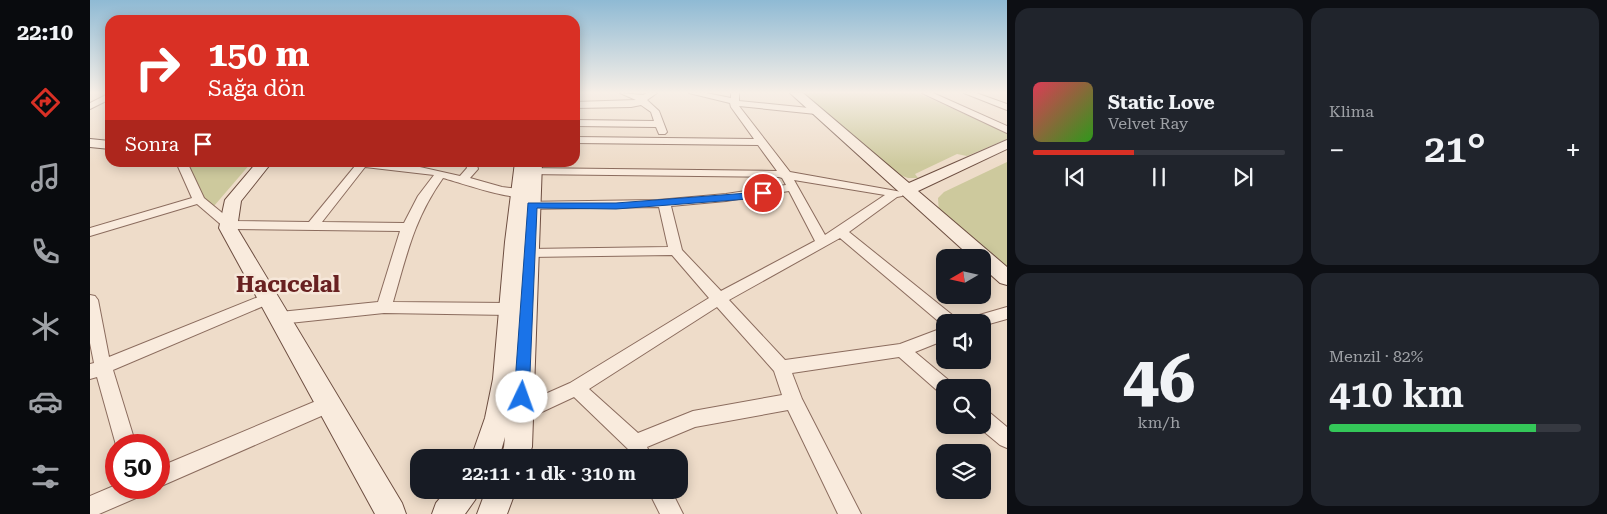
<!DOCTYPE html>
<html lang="tr">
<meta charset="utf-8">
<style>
:root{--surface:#171b24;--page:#20242c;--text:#f1f3f6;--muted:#9ea1a6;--line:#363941;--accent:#d93025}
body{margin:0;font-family:"Roboto Serif",serif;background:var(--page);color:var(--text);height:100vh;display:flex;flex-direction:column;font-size:19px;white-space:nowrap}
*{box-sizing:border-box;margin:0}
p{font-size:16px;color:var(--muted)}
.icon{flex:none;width:28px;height:28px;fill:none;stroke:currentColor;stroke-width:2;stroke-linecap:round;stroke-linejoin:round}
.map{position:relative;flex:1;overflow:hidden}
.details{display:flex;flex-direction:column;gap:8px;padding:8px;background:#0d0f14;width:600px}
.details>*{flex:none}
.hud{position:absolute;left:15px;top:15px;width:475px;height:152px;border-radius:15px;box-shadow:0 2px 12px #0003;background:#d93025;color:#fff;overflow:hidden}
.needle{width:32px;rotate:261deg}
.buttons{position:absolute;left:846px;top:249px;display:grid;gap:10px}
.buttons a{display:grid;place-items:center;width:55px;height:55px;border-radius:10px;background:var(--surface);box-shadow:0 2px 12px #0003;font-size:25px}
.speed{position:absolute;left:15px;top:434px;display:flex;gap:10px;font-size:25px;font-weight:700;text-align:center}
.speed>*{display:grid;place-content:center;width:65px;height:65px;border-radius:50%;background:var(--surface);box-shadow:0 2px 12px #0003;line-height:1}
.speed .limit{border:8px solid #d22;background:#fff;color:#111}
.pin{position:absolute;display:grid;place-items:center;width:42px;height:42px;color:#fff;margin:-21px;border:2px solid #fff;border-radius:50%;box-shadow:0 1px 5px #0007}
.me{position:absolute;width:55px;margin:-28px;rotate:3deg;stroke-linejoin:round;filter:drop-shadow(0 0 4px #0008)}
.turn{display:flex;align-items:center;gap:18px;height:105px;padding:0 20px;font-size:22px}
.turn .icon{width:65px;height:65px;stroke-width:2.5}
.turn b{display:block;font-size:35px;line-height:42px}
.then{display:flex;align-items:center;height:48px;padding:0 20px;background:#0003;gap:10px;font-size:19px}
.big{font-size:38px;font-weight:600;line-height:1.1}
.details .card{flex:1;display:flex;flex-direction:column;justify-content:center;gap:8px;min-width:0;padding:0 18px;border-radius:15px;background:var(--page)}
.details .dial{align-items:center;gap:0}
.dial b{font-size:65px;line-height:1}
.song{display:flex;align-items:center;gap:15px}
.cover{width:60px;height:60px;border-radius:8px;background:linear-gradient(135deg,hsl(350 70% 55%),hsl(110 70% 35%))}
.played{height:5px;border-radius:2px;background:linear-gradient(90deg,var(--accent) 40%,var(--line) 40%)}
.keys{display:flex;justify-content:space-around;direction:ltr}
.heat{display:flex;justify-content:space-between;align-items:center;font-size:28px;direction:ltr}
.charge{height:8px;border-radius:4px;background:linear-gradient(90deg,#34c759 82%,var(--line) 0)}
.details .tiles{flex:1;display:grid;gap:8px;grid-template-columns:repeat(2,1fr)}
.trip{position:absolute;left:320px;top:449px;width:278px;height:50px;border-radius:15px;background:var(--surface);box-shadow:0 2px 12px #0003;font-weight:600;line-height:50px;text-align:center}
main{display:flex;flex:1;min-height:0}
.menu{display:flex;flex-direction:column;width:90px;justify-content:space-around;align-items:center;background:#090b0e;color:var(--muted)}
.menu .icon{width:35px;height:35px}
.menu .current{color:var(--accent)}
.menu b{font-size:22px;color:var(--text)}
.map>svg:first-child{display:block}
.green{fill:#cdc99d}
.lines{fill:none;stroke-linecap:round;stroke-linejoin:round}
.minor-casing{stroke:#8b6c5e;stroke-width:2}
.secondary-casing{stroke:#6d4e41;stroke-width:2}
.minor{fill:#f9ebdd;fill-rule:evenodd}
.secondary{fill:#f9ebdd;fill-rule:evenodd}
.route{fill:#1a73e8;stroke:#114b97}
.labels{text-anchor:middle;stroke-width:5;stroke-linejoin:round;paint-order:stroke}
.district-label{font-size:22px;font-weight:bold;fill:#682121;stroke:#f6e7d9}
</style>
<main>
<nav class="menu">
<b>22:10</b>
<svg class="icon current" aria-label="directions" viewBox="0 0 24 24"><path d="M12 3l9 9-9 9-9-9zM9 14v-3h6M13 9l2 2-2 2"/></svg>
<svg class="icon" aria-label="music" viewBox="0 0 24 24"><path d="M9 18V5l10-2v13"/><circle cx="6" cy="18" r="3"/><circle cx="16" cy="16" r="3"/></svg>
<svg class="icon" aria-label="phone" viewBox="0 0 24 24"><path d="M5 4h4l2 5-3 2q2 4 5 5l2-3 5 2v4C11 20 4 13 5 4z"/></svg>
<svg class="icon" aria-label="climate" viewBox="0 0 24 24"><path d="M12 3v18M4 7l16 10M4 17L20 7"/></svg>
<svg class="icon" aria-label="car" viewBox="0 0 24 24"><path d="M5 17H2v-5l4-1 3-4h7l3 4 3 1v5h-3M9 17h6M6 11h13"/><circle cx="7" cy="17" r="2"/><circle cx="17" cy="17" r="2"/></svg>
<svg class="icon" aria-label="filters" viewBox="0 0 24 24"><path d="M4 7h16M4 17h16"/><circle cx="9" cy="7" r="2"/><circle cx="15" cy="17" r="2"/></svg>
</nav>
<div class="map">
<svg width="917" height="514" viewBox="0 0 917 514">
<rect width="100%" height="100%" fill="#eedcc9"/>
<path class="green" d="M710 93H828L917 133V139L877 156 867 154 825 174 828 178H818L807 174Z
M917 162V273L849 213 848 198 854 192Z
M96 163H161L124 206 111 195Z"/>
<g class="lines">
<defs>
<path id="minor" d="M20 93V99L0 109V103Z
M530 93 553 95 557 93H567L557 100 569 111 577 132 575 134H569L566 127 485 126V120L564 121 561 112 551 105 541 107 485 108V102L546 100Z
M599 93H616L641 98V93H649V101L729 109 730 111 726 114 649 106 700 172 812 192 814 194 812 196 807 197 759 232 866 318 868 322H855L854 326 750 238 639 300 695 360 810 344 855 327V340L825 352 862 383 865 388H855V395L850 393 809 357 702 373 712 399 771 514H748L698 410 605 427 557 447 562 458H542L538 449 484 397 426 424 419 422 417 416 419 410 480 383 619 298 582 255 439 257 434 256 432 253 434 250 439 249 578 247 569 207 433 209 427 205 429 202 568 200 636 194 696 185 692 178 689 177 434 174 429 171 434 168 687 171 668 145 485 143V137L664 139 641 107 640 103ZM704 180 795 195 735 235ZM699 191 725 241 631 291 592 250 581 206 636 201ZM627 307 684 371 692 395 603 411 548 433 499 389Z
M832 93H843L917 126V133Z
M874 93H886L917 104V110Z
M86 162H97L114 198 142 221 219 222 265 166 256 162 321 165 370 176 377 168 375 162H386L388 169 380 178 412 187 439 190 445 194C434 206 369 182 353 178 324 219 317 254 303 302L419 303 424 305 427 309 424 313 419 315 294 313 190 324 184 322 182 318 184 314 190 312 288 302 310 231 139 229 135 228 107 204 0 236V228L102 198ZM275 167 344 175 328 196 314 223 232 222Z
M178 293 183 294 186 298 183 302 23 370 46 445H26L7 377 0 379V364L4 363 0 343V295L5 296 8 300 19 357Z
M917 307V319L892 326V322H877L879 318Z
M238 396 245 398 247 404 245 410 69 487V467Z
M892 410 899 412 917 427V448L910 445 886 425H892Z
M26 485V488H56L53 495 9 514H0V496Z
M558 490H581L593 514H570Z"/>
<path id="secondary" d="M700 93H713L819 183 917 140V149L828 191 917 267V285L910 283 892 267V258H882Z
M0 139 20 141V149L0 147Z
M167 162H182L151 201 147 228 312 503 316 514H285L129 228 135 200Z
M425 162H452L442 447 438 458H410L414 447 415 437 409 458H381L395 418 403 379 415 242Z
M357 490H390L385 500 375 514H342L346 503Z
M396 490H426L417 514H387Z"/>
</defs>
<use href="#minor" class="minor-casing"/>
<use href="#secondary" class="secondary-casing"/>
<use href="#minor" class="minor"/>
<use href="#secondary" class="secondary"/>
</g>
<linearGradient id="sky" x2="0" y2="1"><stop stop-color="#8fbad4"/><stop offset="0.56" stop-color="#f7efe7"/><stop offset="1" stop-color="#f7efe7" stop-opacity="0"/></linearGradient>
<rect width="917" height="165" fill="url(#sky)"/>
<path class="route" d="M673 190 678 193 677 195 658 199 526 209 447 208 439 397 437 402 432 404 426 402 424 397 438 203H526L658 193Z"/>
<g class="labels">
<g class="district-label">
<text x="198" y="292">Hacıcelal</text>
</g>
</g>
</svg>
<div class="buttons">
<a><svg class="needle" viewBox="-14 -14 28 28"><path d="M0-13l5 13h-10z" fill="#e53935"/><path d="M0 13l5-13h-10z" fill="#9ea1a6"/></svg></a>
<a><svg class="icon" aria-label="sound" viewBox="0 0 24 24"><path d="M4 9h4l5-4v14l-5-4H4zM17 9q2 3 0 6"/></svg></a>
<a><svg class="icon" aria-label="search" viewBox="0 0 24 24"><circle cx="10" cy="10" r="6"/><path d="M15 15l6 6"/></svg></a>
<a><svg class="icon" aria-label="layers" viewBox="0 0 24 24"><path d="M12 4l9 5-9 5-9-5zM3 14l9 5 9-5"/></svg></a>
</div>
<div class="speed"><div class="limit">50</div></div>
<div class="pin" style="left:673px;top:193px;background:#d93025"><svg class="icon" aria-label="arrive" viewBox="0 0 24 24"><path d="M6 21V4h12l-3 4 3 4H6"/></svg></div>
<svg class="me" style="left:432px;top:397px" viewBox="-20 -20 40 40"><circle r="19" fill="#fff"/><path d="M0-13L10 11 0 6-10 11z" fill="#1a73e8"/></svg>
<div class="trip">22:11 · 1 dk · 310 m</div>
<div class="hud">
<div class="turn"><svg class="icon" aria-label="right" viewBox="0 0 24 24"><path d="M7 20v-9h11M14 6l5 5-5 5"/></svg><div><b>150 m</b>Sağa dön</div></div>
<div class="then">Sonra<svg class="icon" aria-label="arrive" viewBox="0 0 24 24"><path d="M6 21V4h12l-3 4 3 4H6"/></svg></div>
</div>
</div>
<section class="details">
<div class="tiles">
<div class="card">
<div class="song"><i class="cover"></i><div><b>Static Love</b><p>Velvet Ray</p></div></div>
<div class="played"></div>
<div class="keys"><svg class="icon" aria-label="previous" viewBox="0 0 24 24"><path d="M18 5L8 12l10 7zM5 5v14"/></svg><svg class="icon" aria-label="pause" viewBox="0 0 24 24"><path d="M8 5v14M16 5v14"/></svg><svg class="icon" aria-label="next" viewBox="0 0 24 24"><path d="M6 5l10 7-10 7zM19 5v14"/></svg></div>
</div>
<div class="card"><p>Klima</p>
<div class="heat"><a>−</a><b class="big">21°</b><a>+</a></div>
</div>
<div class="card dial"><b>46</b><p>km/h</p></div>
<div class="card"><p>Menzil · 82%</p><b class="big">410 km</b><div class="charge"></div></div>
</div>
</section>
</main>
